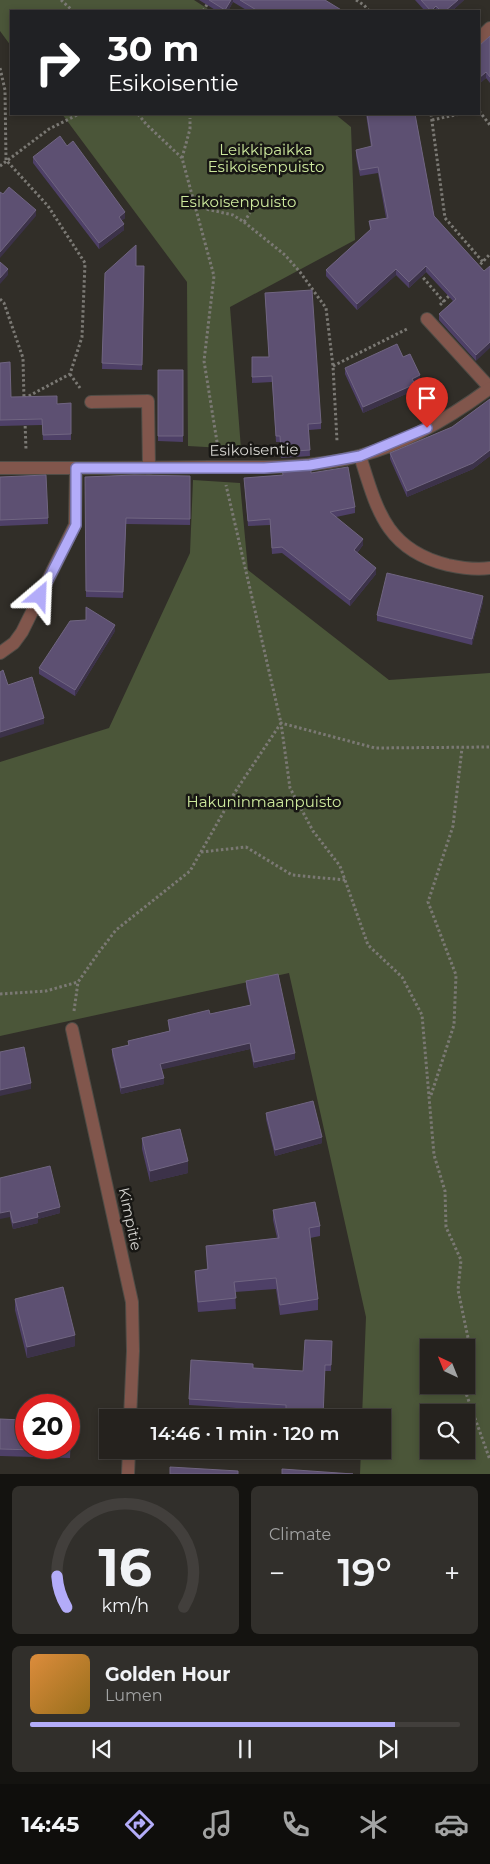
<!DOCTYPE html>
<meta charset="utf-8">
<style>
:root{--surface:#25221e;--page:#312f2b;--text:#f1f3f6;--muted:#a3a4a4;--line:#423f3c;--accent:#b3acf9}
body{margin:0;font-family:Montserrat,sans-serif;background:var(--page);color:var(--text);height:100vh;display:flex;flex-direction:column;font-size:19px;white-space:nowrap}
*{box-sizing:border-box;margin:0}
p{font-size:16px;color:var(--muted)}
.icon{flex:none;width:28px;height:28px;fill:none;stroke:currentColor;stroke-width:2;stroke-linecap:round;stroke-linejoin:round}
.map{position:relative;height:1474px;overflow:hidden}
.side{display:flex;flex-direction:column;gap:12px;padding:12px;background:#141310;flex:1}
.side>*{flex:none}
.hud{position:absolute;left:10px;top:10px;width:470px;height:105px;border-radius:0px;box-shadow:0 2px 8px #0003,0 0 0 1px var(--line);background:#202124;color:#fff;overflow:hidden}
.needle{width:32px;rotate:317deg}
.tools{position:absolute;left:420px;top:1339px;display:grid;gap:10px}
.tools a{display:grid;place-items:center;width:55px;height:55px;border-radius:0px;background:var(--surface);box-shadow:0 2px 8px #0003,0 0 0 1px var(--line);font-size:25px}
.speed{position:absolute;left:15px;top:1394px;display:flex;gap:10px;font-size:25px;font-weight:700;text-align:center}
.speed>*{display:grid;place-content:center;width:65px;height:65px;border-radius:50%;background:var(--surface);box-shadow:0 2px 8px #0003,0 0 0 1px var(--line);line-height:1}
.speed .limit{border:8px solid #d22;background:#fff;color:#111}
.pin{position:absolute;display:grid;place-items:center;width:42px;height:42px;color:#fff;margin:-51px -21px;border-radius:50% 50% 50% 0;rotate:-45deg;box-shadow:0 0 5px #0007}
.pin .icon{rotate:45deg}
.me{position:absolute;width:55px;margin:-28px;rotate:26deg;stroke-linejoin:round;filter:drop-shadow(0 0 4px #0008)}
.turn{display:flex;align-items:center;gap:18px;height:105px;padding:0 15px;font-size:22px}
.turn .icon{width:65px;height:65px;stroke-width:2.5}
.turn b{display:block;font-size:35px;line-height:42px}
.big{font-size:38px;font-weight:600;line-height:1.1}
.side .tile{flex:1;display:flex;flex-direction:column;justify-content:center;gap:8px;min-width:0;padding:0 18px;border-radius:8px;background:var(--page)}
.side .dial{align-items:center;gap:0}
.dial svg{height:130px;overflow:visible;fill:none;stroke:var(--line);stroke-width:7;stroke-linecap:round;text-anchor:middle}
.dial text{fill:var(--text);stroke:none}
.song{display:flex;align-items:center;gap:15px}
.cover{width:60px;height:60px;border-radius:8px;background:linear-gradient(135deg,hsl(30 70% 55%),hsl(40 70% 35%))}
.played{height:5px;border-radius:2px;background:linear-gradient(90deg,var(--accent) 85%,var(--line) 85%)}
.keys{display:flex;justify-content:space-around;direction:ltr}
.heat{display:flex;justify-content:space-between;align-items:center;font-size:28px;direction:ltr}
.side .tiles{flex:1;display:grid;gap:12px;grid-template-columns:1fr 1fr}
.tile:last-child{grid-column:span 2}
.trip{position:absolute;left:99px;top:1409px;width:292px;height:50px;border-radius:0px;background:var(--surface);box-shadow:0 2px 8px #0003,0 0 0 1px var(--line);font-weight:600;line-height:50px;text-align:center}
.tab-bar{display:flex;height:80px;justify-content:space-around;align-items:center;background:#0f0e0c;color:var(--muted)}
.tab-bar .icon{width:35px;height:35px}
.tab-bar .active{color:var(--accent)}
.tab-bar b{font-size:22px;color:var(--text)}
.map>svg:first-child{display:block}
.park{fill:#4b5639;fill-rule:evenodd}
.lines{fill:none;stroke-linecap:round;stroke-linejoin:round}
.lane-casing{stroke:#4f4c46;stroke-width:14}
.street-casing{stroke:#4f4c46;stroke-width:14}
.path{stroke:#7b7974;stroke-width:3;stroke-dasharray:2.5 2.5;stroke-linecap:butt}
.lane{stroke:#81564c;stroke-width:12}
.street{stroke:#81564c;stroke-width:12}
.wall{fill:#4e4067}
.shaded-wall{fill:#3c3249}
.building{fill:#5d5072;stroke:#706581}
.route-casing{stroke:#7470a2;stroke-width:12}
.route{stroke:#b3acf9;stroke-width:9}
.labels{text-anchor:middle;stroke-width:5;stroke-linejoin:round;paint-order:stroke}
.park-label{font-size:15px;fill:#cde99d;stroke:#181714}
.street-label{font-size:15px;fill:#d5d4d0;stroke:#181714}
</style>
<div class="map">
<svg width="490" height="1474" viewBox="0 0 490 1474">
<rect width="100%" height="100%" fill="#312e28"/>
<path class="park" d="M0 0H194L211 11H11V46L0 31Z
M62 114H335L351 127 355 240 230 307 241 449 188 446 187 282Z
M193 480 240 483 248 570 389 680 490 673V1474H360L361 1450H382V1418L362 1417 366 1317 289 973 0 1036V762L109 728 190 553ZM429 1348H466V1385H429ZM429 1412H466V1450H429Z"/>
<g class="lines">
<defs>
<path id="lane" d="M479 39 490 28
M427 319 490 388
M91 402 148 401 149 468
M360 456C377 510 386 550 448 565 462 568 476 570 490 568
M0 653 14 643 22 632 75 525 76 469"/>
<path id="street" d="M0 468C70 468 139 468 209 467 259 467 310 469 359 456 405 444 452 416 490 388
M72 1029 132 1302 133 1351 130 1418
M128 1474 129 1450"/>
</defs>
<use href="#lane" class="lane-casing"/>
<use href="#street" class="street-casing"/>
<path class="path" d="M61 0 73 11
M356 0 364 5 369 11
M203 11 210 0
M0 68 5 90 6 160 48 206 85 263 82 337 70 374 25 398
M479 111 490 125
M138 114 146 124 182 158 214 276 204 361 218 448
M431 114 445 218 483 262
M432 120 460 114
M182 158 190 129V118
M0 166 49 129 79 114
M197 207 233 215 244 222 250 213
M244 222 285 255 300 272 326 308 333 366 337 441
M477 268 490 254
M420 274 444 302
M0 299 4 303 23 358 24 400
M440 305 451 294
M333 366 409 328
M70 374 80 388
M25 421 26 450
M201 852 246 847 292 875 345 880
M0 994 46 991 78 982
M74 1011 78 982 99 952 116 930 190 871 235 792 281 723 226 485
M431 1095 454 1025 456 975 428 902 453 826 462 748
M466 1361 471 1352 458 1290 461 1260 446 1227 445 1191 434 1155 422 1015 402 977 368 945 340 866 313 831 290 788 281 723 375 748 490 747
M463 1385 490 1460"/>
<use href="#lane" class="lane"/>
<use href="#street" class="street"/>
</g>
<path class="wall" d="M199 0H325L343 11H248L233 2 228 11H217Z
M415 0H464L452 11H425Z
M490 36V83L486 78 479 84V46Z
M366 114H415L434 216 484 271 476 361 439 320V314L453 301 426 272 409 288 396 275 357 310 326 276V270L370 230 369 221 386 218 378 173 360 176 356 156V150L371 147Z
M33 157 125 218 121 221 124 230 99 249 33 163Z
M136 266H144L142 370 102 369 105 273Z
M265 293 321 423V429L309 430 310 456 281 458 280 442H276L272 382 252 383V357H269Z
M403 357 420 381 414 384 415 390 363 413 345 374V368Z
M0 363 11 397 57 404 71 403V440H43L42 425 0 426Z
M158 370H183V442L158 441Z
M490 399V456L473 469 407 497 390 459V453L452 427Z
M311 473 355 507V513L336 517 363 545 357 553 376 574 350 606 282 553 272 554 270 525 248 526 244 478Z
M190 476V525L126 524 123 598 86 597 85 477Z
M0 477 48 518V524L0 526Z
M483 602 472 645 377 621V615Z
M115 631 75 696 39 674V668Z
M246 981 295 1059 254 1068 250 1049 162 1069 164 1084 121 1094 112 1055V1049L128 1045V1041L169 1031 168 1020 210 1014 250 1005 246 987Z
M266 1113 322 1143 275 1156 266 1119Z
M142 1138 188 1173 150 1182 142 1149Z
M0 1178 60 1213 38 1219V1223L13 1229Z
M273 1210 320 1226V1236L310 1238 318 1299V1310L280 1315 276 1289 235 1292 236 1309 198 1312 195 1281V1271L207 1269 206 1246 277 1238 273 1220Z
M15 1299 75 1346 27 1358 15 1310Z
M332 1341 331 1371H325L286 1411 189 1405V1399L253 1368 303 1371Z
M72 1414 70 1458 0 1456V1419L22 1420Z"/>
<path class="shaded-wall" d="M231 0H233V2L228 11H225Z
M458 0H464L452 11H445Z
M436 6V11H431Z
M486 72V78L479 84V78Z
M36 210V216L0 258V252Z
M125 212V218L119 223V217Z
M124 224V230L99 249V243Z
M426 266V272L409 288V282Z
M8 269V275L0 284V278Z
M396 269V275L357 310V304Z
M490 342V348L476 361V355Z
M420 375V381L412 384V379Z
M415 384V390L363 413V407Z
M490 450V456L473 469 407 497V491Z
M363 539V545L354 556V550Z
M376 568V574L350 606V600Z
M483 596V602L472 645V639Z
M115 625V631L75 696V690Z
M44 718V724L0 738V732Z
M250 1043V1049L160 1070V1064Z
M295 1053V1059L254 1068V1062Z
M164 1078V1084L121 1094V1088Z
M31 1083V1089L0 1096V1090Z
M322 1137V1143L275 1156V1150Z
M188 1161V1173L150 1182V1171Z
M60 1207V1213L38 1219V1223L13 1229V1223L37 1213Z
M10 1211V1217L0 1219V1213Z
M75 1335V1346L27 1358V1347Z"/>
<path class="building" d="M209 0H231L225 10Z
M240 0H325L343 11H258Z
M421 0H458L445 11H441L436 6 431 11Z
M490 36V77L486 72 479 78V46Z
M367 114H415L434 216 484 271 490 266V342L476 355 439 314 456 299 426 266 409 282 396 269 357 304 326 270 371 229 369 221 388 218 378 167 360 170 356 150 372 146Z
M60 136 67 146 73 141 125 212 119 217 124 224 99 243 33 157Z
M9 187 36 210 0 252V192L3 194Z
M136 245V266H144L142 365 102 363 105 273Z
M0 262 8 269 0 278Z
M312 290 321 423 308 424 310 450 281 452 280 436H276L272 376 252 377V357H269L265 293Z
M397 344 403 357 410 354 420 375 412 379 415 384 363 407 345 368Z
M10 362 11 397 57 396V404L71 403V434L43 435 42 419 0 420V363Z
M158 370H183V436H158Z
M490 399V450L473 463 407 491 390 453 452 427Z
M311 467V473L348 467 355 507 330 512 363 539 354 550 376 568 350 600 282 547 272 548 270 519 248 521 244 478 283 475 282 469Z
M46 475 48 518 0 520V477Z
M134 475 190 476V519L126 518 123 592 86 591 85 477Z
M387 573 483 596 472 639 377 615Z
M86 607 115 625 75 690 39 668 70 621 86 620Z
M3 670 8 685 32 677 44 718 0 732V672Z
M278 974 295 1053 254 1062 250 1043 160 1064 164 1078 121 1088 112 1049 129 1045 128 1041 170 1031 168 1020 209 1010 210 1014 251 1005 246 981Z
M24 1047 31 1083 0 1090V1052Z
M313 1101 322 1137 275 1150 266 1113Z
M180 1129 188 1161 150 1171 142 1138Z
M50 1166 60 1207 37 1213 38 1217 13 1223 10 1211 0 1213V1178Z
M315 1202 320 1226 309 1228 318 1299 280 1305 276 1278 234 1282 236 1298 198 1302 195 1271 208 1269 206 1246 279 1238 273 1210Z
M63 1287 75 1335 27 1347 15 1299Z
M305 1340 332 1341 331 1365H325L323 1418H286V1405L189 1399 191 1360 253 1364V1368L303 1371Z
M22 1412H26V1448H69V1414H72L70 1451 0 1449V1419L22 1420Z
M170 1467 238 1471V1474H170Z
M282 1469 353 1474H282Z"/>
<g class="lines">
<defs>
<path id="route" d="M40 596 76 525V468H264L310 465 360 456 427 428"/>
</defs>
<use href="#route" class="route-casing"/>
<use href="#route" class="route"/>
</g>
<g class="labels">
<g class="park-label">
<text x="266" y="155">Leikkipaikka<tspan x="266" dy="17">Esikoisenpuisto</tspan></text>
<text x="238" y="207">Esikoisenpuisto</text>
<text x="264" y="807">Hakuninmaanpuisto</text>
</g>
<g class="street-label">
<text transform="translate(254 450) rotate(-1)" y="5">Esikoisentie</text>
<text transform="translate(130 1219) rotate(78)" y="5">Kimpitie</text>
</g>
</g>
</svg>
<div class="tools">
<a><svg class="needle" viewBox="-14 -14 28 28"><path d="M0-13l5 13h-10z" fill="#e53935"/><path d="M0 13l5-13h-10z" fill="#a3a4a4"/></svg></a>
<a><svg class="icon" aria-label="search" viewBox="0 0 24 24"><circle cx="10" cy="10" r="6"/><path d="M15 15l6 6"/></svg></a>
</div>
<div class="speed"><div class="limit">20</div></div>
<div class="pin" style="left:427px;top:428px;background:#d93025"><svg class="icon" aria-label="arrive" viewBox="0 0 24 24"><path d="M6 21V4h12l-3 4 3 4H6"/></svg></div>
<svg class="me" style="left:40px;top:596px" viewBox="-20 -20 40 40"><path d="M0-17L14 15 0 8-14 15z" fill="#b3acf9" stroke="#fff" stroke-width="4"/></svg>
<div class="trip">14:46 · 1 min · 120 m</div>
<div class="hud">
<div class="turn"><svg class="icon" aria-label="right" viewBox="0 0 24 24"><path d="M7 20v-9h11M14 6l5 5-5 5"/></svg><div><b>30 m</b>Esikoisentie</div></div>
</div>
</div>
<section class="side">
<div class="tiles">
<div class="tile dial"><svg viewBox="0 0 100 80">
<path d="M14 69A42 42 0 1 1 86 69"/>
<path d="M14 69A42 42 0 0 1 8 50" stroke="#b3acf9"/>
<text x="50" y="56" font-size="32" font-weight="700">16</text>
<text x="50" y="72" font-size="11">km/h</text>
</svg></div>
<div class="tile"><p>Climate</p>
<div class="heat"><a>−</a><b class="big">19°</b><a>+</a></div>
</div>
<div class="tile">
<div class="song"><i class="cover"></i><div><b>Golden Hour</b><p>Lumen</p></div></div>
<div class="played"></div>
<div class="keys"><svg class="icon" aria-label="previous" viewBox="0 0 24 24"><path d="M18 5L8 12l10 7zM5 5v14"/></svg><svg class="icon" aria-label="pause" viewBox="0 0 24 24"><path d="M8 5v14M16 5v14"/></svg><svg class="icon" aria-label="next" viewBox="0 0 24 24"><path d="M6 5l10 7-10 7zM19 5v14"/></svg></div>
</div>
</div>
</section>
<nav class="tab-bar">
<b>14:45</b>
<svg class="icon active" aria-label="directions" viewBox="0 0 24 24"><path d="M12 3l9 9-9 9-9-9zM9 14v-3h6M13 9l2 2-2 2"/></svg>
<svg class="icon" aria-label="music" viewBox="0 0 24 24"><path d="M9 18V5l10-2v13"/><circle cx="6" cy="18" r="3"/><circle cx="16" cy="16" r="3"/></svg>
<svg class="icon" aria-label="phone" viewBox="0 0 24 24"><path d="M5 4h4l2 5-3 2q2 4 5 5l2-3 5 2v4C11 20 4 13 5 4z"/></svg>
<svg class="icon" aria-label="climate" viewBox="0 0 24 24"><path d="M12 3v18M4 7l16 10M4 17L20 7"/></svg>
<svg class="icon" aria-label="car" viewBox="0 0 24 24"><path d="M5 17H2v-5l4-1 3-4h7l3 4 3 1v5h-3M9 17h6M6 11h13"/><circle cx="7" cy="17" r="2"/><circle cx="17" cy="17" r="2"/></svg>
</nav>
